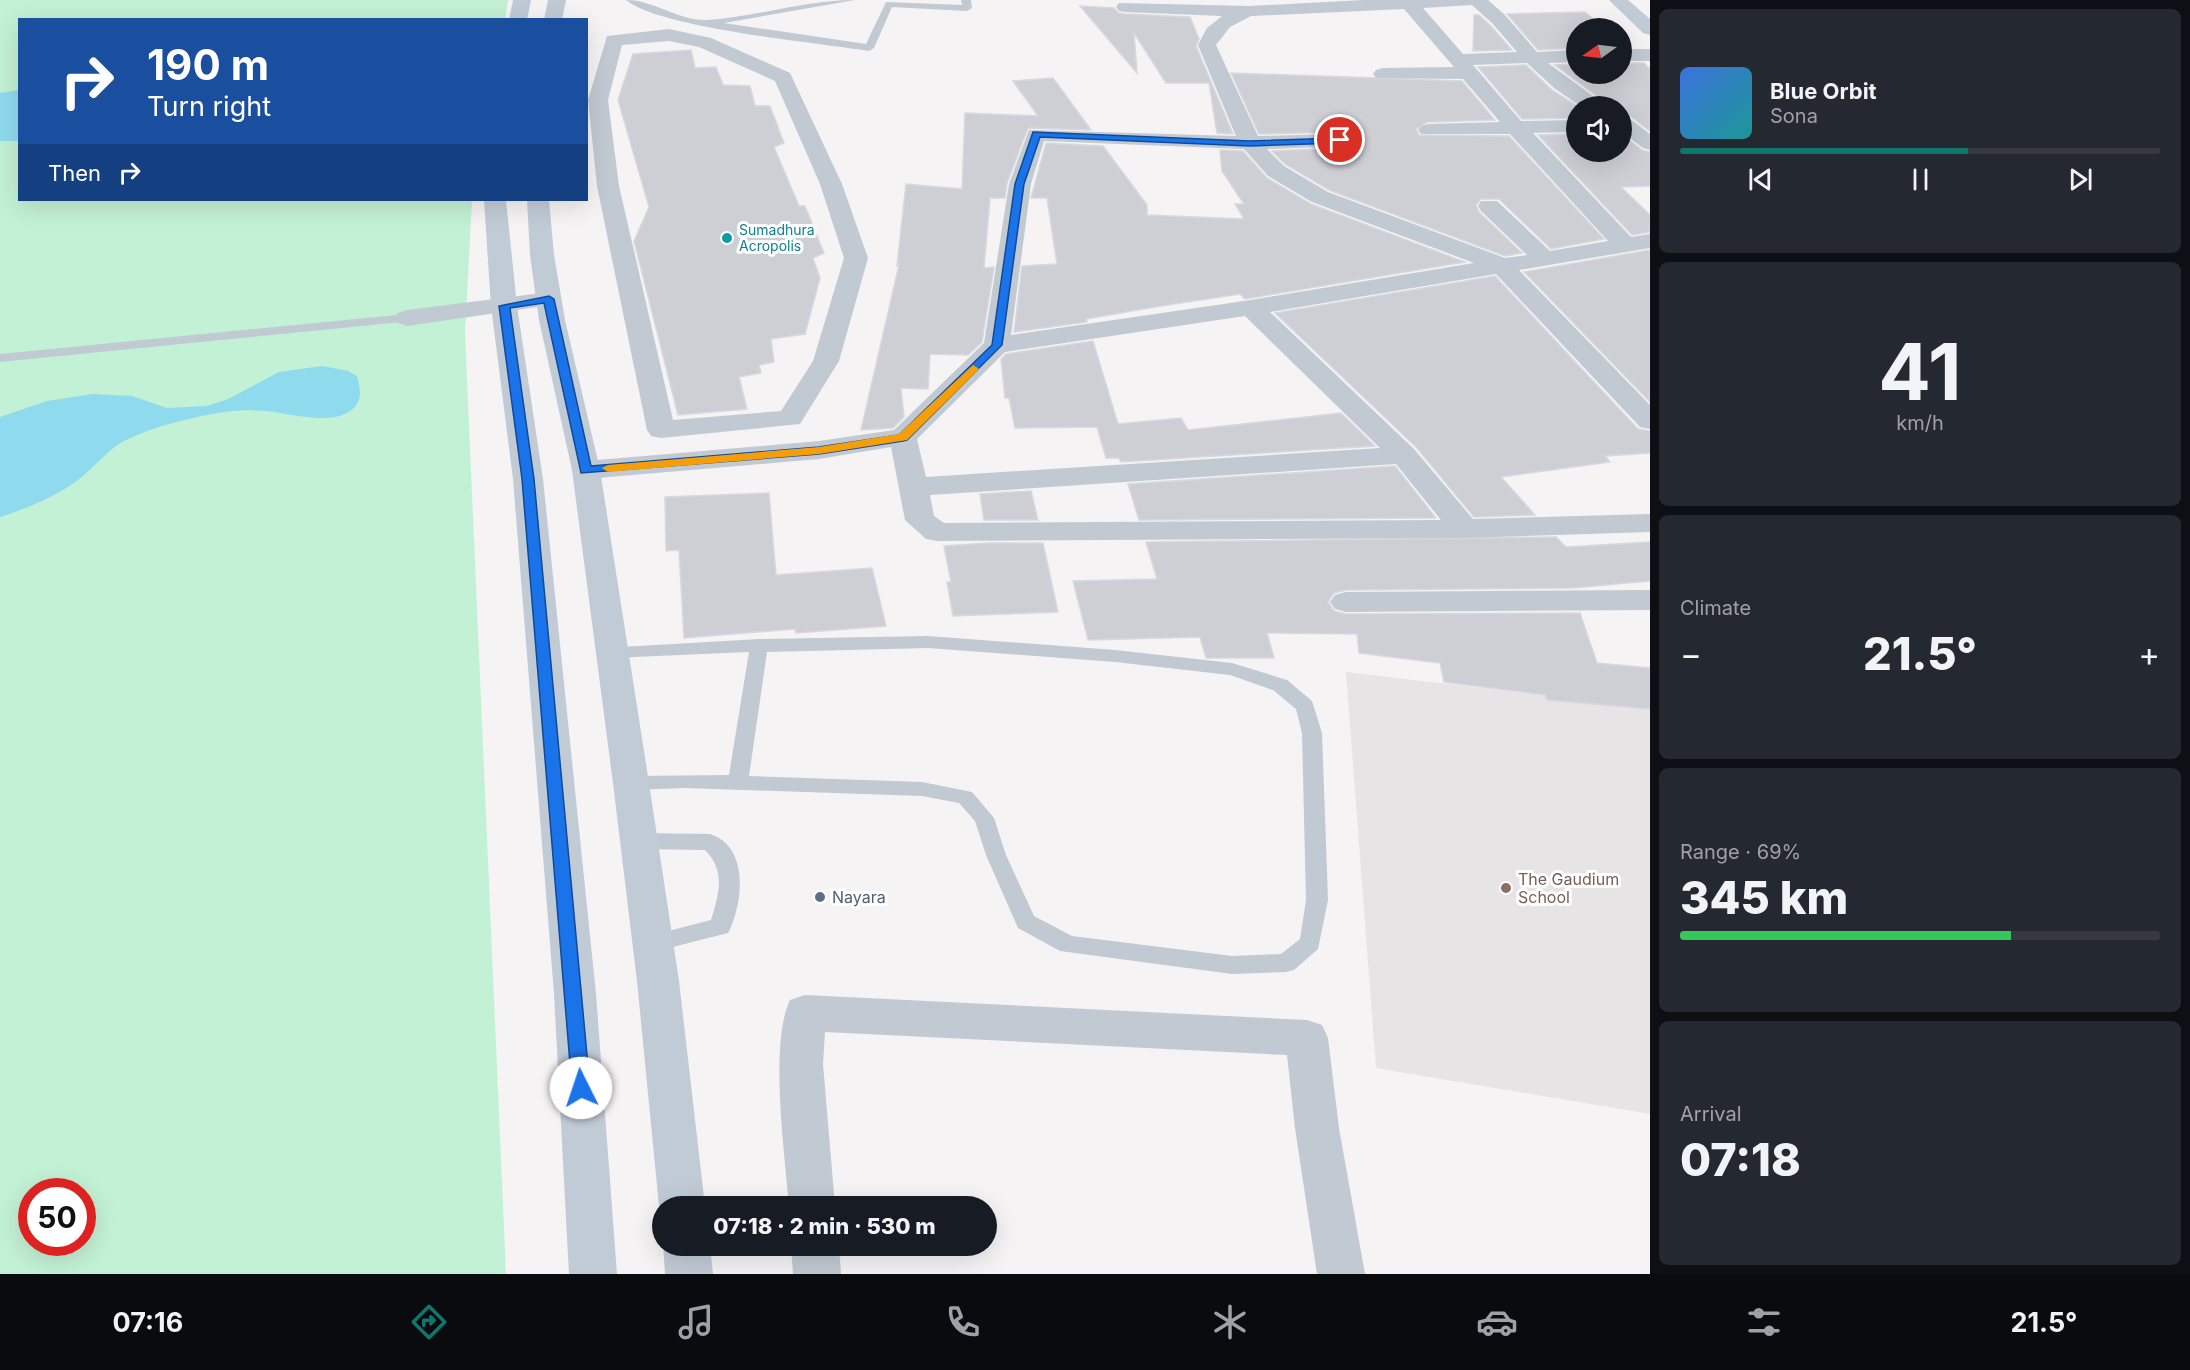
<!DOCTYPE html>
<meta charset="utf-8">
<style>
:root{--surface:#171b24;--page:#242831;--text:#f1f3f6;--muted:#9ea1a6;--line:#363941;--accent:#0f766e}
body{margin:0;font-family:Inter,sans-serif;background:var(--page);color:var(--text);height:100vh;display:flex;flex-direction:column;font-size:22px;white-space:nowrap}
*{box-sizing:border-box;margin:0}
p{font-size:20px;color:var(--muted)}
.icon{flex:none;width:33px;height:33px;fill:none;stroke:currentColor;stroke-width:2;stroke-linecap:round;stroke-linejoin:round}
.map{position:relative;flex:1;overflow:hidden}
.panel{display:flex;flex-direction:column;gap:9px;padding:9px;background:#0d0f14;width:540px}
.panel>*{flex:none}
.banner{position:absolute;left:18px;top:18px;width:570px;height:183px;border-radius:0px;box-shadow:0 6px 24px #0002;background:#1a4fa0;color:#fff;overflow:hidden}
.needle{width:39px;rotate:256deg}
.fabs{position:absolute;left:1566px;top:18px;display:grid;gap:12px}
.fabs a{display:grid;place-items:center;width:66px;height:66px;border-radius:50%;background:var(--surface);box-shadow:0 6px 24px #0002;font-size:30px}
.speed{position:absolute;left:18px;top:1178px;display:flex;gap:12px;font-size:30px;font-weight:700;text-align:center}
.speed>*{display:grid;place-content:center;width:78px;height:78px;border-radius:50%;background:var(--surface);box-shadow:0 6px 24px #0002;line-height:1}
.speed .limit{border:9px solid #d22;background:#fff;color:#111}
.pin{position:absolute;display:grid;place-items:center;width:51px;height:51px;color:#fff;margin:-26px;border:3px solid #fff;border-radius:50%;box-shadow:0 2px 6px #0007}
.me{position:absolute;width:66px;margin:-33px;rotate:356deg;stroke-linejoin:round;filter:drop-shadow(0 0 4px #0008)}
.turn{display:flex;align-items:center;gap:21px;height:126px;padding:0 30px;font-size:27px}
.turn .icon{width:78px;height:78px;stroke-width:2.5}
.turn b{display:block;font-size:42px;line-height:51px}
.then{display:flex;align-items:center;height:57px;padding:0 30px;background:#0003;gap:12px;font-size:22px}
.big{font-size:45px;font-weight:800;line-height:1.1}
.panel .card{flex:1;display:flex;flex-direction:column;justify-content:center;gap:9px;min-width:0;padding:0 21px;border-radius:9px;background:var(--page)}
.panel .dial{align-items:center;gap:0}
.dial b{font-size:78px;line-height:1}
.song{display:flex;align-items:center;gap:18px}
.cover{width:72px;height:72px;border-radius:9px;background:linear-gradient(135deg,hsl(220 70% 55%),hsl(180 70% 35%))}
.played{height:6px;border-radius:3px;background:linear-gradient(90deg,var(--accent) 60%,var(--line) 60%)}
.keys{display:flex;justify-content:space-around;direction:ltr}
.heat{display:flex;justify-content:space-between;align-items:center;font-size:33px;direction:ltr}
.charge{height:9px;border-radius:4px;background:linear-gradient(90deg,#34c759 69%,var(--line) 0)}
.trip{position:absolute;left:652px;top:1196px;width:345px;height:60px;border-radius:30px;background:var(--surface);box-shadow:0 6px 24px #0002;font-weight:800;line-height:60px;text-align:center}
.menu{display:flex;height:96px;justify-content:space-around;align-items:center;background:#090b0e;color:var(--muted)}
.menu .icon{width:42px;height:42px}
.menu .on{color:var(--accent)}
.menu b{font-size:27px;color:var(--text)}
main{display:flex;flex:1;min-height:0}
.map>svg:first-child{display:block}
.education{fill:#e6e4e5}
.green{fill:#c3f1d5;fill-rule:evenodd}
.water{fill:#90daee}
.building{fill:#cdcfd5;stroke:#d7d9de;stroke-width:1.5}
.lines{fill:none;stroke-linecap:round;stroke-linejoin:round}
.service{fill:#c1cad2;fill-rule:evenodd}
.minor{fill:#c1cad2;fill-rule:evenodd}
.secondary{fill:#c1cbd6;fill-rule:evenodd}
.route{fill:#1a73e8;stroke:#114b97;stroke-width:1.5}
.slow{fill:#f59e0b}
.culture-dot{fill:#0f9aa8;stroke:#fff;stroke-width:2}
.education-dot{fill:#8d6e63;stroke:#fff;stroke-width:2}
.service-dot{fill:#5c6f8a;stroke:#fff;stroke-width:2}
.labels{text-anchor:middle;stroke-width:6;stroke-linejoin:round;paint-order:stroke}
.far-culture-label{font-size:14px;fill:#0d838f;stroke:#fff;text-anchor:start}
.education-label{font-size:16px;fill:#785e54;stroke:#fff;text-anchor:start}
.service-label{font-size:16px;fill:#4e5e75;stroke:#fff;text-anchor:start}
</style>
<main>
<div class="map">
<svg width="1650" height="1274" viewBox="0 0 1650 1274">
<rect width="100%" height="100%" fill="#f5f3f3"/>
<path class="education" d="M1346 672 1650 708V1114L1376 1068Z"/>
<path class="green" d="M0 0H508L505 20H20V200H472L465 333 506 1274H0ZM32 1191H82V1242H32Z"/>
<path class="water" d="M19 90V141H0V93Z
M322 366 348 371 357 376C359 384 362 394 358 402 344 430 289 413 266 411 253 410 239 410 225 412 192 417 154 426 124 441 107 450 94 468 78 480 55 497 28 508 0 517V417L47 401 92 394 132 396 167 408 207 406 228 399 279 372Z"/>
<path class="building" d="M1080 6 1114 8 1119 13 1125 14 1190 17 1199 39 1196 46 1233 134 1217 133 1209 83H1166L1134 33 1137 73Z
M1585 12 1604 28H1576V48L1538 50 1507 14Z
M1474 15H1479L1490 25 1512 50 1473 51Z
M691 50 695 68 716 67 723 85 750 86 755 106H770L784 143 774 147 799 206H805L824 253 813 258 820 278 805 334 771 339 774 362 759 365 761 373 739 377 747 409 678 415 634 241 649 207 618 100 633 54Z
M1622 63H1644L1650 69V131L1630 116 1622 114V106H1606L1602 100 1555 65 1576 64V74H1622Z
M1526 65 1552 90 1577 106 1576 118 1522 119 1478 67Z
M1231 73 1462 81 1495 120 1427 122 1416 129 1419 135 1509 136 1604 239 1551 249 1499 199H1481L1476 205 1479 212 1522 253 1505 256 1329 190 1285 164 1272 151 1341 148 1349 146 1353 138 1340 132 1259 134Z
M1053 78 1091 130 1028 128 1007 183 1005 198H990L984 268 994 267 982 342 968 355 930 354 928 389 901 388 904 417 893 428 861 430 899 265 897 266 906 184 962 189 965 113 1038 116 1013 81Z
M1576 134V152H1622V134L1642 150 1650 152V186L1621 187 1650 215V232L1632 235 1538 135Z
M1046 143 1103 146 1147 205V215L1244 219 1235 204H1244L1222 171 1220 150 1243 151 1267 178 1311 204 1465 262 1251 298 1245 299 1240 294 1161 306 1086 319 1087 322 1014 332 1022 266 1057 264 1047 198H1031Z
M1650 250V402L1524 272Z
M1495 276 1638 429 1650 431V453L1605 456 1610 462 1501 477 1535 515 1474 517 1416 447 1275 313Z
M1093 341 1118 424 1181 418 1188 430 1341 413 1375 446 1121 462 1119 458H1106L1097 427 1015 428 1009 398H1005L1001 359 1006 354Z
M1395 466 1436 518 1139 520 1128 484Z
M1031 491 1038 520H984L980 494Z
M769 493 776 575 872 568 886 626 796 633 795 629 684 638 679 550 666 551 665 497Z
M1556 537 1566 547 1650 542V581L1572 588 1346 590 1334 593 1328 602 1334 611 1346 614 1580 613 1597 663 1650 668V709L1547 700 1545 695 1444 682 1440 663 1359 653 1357 634 1267 633 1274 658H1206L1200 637 1088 640 1073 581 1157 579 1146 542Z
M989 543H1043L1058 612 953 616 947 582H951L944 546Z"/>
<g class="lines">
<path class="service" d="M626 0C654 0 679 21 707 20 757 17 805 0 855 0L724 23 866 44 886 2 962 5 961 0H971L972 8 967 11 892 7 874 48 869 51C819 43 659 28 626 0Z
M407 314 414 318 412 321 0 362V354Z
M928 636 1115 650 1232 663 1287 680 1312 701 1322 733 1328 900 1318 949 1294 970 1286 972 1232 974 1060 951 1018 928 986 855 975 821 959 803 922 796 685 788 631 790 624 788 621 783 624 778 631 776 729 775 749 652 611 658 605 656 602 652 605 648 759 639ZM928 648 1115 662 1230 675 1273 690 1296 709 1302 733 1306 900 1300 939 1281 954 1232 956 1072 936 1034 916 1006 855 994 818 972 792 922 782 749 776 767 652Z
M638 833 710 834C750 847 743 904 728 933L653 952 645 949 642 943 645 937 711 920C719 894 726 871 705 850L638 849 631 847 628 841 631 835Z"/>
<path class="minor" d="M1364 0H1488L1505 15 1537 52 1576 50V62L1548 63 1601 102 1604 106H1580L1554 88 1527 63 1473 65 1521 121 1576 120V132L1533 133 1631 237 1650 234V248L1519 270 1650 405V429L1640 427 1496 274 1270 312 1414 449 1473 519 1650 514V532L1465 538 937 541 926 539 905 520 891 447 819 459 586 479 576 476 572 470 576 464 586 461 819 441 894 430 984 343 1009 184 1029 130 1236 136 1198 45 1207 28 1222 16 1125 12 1119 11 1116 7 1119 3 1249 6ZM1472 5 1492 23 1517 52 1463 54 1423 8ZM1404 9 1454 67 1383 68 1376 70 1373 74 1376 78 1463 79 1500 122 1428 124 1421 126 1418 130 1421 134H1510L1608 241 1550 251 1497 201H1481L1478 206 1481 211 1527 255 1505 258 1328 192 1284 166 1267 149 1340 146 1347 144 1351 140 1347 136 1340 134 1258 136 1216 45 1230 27 1251 16ZM1044 141 1244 149 1268 176 1312 202 1474 263 1251 300 1011 335 1031 184ZM1245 316 1380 448 926 477 917 439 1005 352ZM1396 464 1441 520 944 523 934 516 930 495Z
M669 29 711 38 790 73 842 184 868 258 839 361 800 424 661 438 651 436 647 430 597 186 588 100 607 36ZM669 41 699 47 775 81 820 184 844 258 813 361 781 411 673 420 619 186 608 100 622 45Z
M1622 49H1650V61H1622Z
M1622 116 1629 118 1650 134V150L1643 148 1622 132Z
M549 292 558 294 561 299 558 304 407 326 398 323 394 318 398 313 407 310Z
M1650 590V610L1346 612 1335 609 1330 602 1335 595 1346 592Z
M805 995 1307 1020 1322 1025 1328 1038 1339 1128 1365 1274H1317L1295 1128 1287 1055 825 1032 823 1064 835 1206H789C785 1155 769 1044 790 1000Z
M791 1245H839L841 1274H793Z"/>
<path class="secondary" d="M513 0H531L527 20H509Z
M548 0H566L562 20H544Z
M1609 0H1628L1650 19V35L1643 33Z
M484 200H506L517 306 543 479 596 994 617 1274H569L554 994 513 479 491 306Z
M527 200H549L554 255 565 320 600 470 649 783 679 981 705 1206H663V1216L659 1206 637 981 613 783 572 470 539 320 530 255Z
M663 1243 710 1245 713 1274H665Z"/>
</g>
<path class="route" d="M1033 132 1250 141 1340 138 1344 140 1340 143 1250 146 1040 137 1024 184 1002 345 907 440 903 441 819 454 581 473 544 303 510 308 534 479 590 1088 588 1093 581 1096 575 1093 572 1088 522 479 499 306 549 296 554 299 591 466 819 447 899 435 992 345 1015 184Z"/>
<path class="slow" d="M973 365 979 369 977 371 907 440 819 454 608 472 602 468 608 465 819 447 899 434Z"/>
<circle class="culture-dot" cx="727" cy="238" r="6"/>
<circle class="education-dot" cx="1506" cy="888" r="6"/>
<circle class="service-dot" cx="820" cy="897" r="6"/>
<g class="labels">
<g class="far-culture-label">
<text x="739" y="235">Sumadhura<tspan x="739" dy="16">Acropolis</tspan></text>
</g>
<g class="education-label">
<text x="1518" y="885">The Gaudium<tspan x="1518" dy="18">School</tspan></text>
</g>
<g class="service-label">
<text x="832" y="903">Nayara</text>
</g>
</g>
</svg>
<div class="fabs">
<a><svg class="needle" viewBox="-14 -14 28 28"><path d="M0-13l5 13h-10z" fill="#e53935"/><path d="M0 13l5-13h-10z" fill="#9ea1a6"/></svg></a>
<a><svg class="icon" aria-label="sound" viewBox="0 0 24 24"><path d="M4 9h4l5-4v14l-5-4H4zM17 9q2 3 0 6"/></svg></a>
</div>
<div class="speed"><div class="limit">50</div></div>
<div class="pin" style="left:1340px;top:140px;background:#d93025"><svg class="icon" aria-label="arrive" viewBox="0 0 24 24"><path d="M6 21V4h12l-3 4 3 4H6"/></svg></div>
<svg class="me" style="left:581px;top:1088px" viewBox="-20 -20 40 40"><circle r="19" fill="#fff"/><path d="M0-13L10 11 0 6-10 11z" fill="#1a73e8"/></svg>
<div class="trip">07:18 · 2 min · 530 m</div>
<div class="banner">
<div class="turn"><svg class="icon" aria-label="right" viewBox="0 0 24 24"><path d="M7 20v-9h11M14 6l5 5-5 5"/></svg><div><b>190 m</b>Turn right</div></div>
<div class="then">Then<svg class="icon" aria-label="right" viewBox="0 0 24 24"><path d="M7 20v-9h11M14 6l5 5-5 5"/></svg></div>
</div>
</div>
<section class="panel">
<div class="card">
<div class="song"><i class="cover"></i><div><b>Blue Orbit</b><p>Sona</p></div></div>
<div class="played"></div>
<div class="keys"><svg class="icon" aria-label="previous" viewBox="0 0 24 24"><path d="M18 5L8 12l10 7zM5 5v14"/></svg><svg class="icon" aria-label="pause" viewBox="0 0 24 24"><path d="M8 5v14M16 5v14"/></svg><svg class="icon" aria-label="next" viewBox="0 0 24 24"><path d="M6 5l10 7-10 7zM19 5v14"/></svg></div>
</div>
<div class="card dial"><b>41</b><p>km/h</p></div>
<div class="card"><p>Climate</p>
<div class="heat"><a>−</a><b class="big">21.5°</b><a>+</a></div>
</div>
<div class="card"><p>Range · 69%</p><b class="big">345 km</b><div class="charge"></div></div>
<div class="card"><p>Arrival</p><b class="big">07:18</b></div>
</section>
</main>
<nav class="menu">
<b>07:16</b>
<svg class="icon on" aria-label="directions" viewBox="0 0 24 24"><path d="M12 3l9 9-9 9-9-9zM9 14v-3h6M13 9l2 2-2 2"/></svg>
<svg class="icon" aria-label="music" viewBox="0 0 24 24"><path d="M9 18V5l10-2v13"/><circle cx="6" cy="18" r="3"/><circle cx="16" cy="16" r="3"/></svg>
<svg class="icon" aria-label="phone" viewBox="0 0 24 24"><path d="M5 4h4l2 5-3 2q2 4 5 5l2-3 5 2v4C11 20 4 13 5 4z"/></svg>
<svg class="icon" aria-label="climate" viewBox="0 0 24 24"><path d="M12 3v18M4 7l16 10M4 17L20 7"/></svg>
<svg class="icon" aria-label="car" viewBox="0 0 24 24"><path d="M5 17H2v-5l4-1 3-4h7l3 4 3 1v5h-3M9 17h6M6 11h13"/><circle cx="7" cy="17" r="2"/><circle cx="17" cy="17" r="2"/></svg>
<svg class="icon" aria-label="filters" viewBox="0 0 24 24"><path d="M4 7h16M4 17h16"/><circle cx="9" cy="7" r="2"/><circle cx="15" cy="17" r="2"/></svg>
<b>21.5°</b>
</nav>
